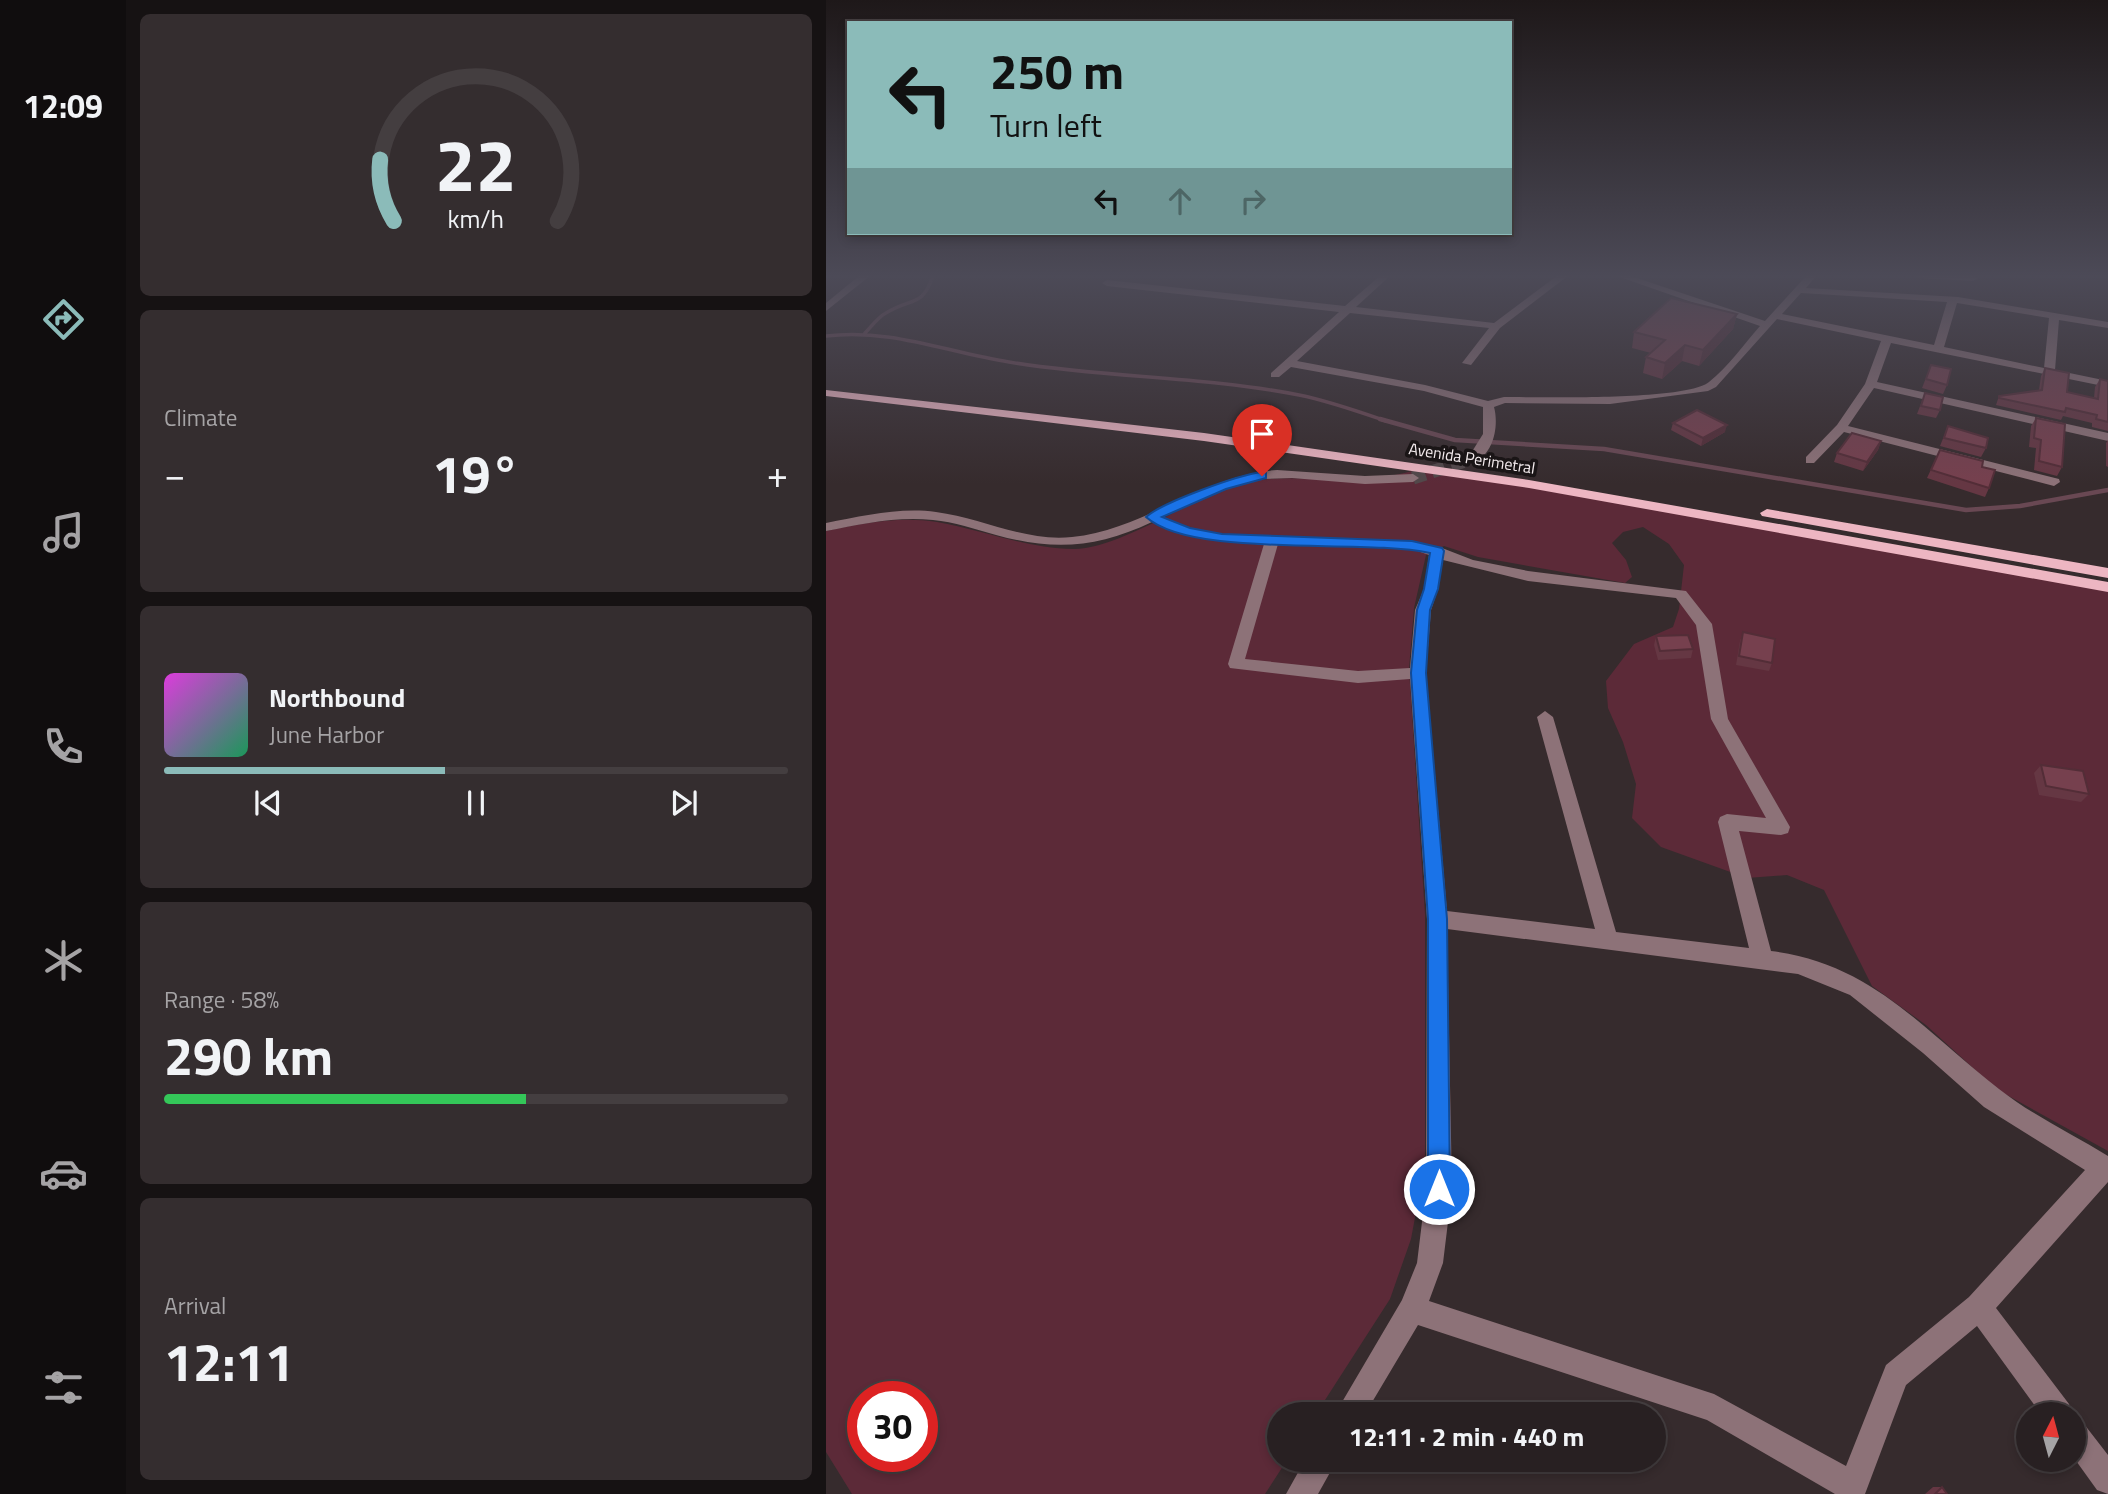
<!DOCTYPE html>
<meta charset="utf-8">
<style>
:root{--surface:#282022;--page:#342d2f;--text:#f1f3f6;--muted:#a5a3a5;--line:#443e40;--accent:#8bbbb9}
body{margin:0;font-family:"Titillium Web",sans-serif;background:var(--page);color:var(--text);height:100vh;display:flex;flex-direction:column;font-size:26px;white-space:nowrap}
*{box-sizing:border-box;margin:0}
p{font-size:23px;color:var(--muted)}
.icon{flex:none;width:38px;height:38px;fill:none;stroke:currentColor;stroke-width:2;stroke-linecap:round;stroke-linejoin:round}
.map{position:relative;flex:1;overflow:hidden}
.drawer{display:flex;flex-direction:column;gap:14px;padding:14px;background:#161213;width:700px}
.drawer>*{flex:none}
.top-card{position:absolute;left:21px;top:21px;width:665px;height:214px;border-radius:0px;box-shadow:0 4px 10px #0003,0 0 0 2px var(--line);background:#8bbbb9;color:#111;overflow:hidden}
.needle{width:46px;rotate:6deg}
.tools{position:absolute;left:1190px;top:1402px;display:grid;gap:14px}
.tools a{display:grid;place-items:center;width:70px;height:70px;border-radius:50%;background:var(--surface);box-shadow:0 4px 10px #0003,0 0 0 2px var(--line);font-size:35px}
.speed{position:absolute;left:21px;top:1381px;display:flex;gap:14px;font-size:35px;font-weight:700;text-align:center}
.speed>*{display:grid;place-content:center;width:91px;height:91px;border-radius:50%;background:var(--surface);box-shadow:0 4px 10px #0003,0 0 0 2px var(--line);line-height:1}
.speed .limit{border:10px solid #d22;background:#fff;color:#111}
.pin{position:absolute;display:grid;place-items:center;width:60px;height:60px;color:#fff;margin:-72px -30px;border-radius:50% 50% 50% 0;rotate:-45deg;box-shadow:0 0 7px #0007}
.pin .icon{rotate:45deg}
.me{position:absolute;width:77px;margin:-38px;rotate:0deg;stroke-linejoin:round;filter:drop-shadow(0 0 5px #0008)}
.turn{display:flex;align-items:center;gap:24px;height:147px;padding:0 28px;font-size:32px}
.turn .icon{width:91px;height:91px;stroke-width:2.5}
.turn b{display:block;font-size:49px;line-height:60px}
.lanes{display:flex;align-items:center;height:66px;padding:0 28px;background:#0003;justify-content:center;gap:35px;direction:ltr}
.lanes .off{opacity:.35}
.big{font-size:52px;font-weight:700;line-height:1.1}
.drawer .widget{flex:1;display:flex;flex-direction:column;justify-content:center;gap:10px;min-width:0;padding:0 24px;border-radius:10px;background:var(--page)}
.drawer .dial{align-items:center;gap:0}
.dial svg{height:182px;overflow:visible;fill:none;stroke:var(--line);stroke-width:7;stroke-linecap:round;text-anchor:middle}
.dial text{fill:var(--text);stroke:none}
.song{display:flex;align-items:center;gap:21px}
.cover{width:84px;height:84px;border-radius:10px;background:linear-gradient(135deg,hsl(300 70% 55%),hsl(150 70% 35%))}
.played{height:7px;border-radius:4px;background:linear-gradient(90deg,var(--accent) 45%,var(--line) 45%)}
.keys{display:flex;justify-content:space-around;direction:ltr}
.heat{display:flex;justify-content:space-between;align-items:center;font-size:38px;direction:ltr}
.charge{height:10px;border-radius:5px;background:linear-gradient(90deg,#34c759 58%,var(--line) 0)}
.trip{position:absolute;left:441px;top:1402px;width:399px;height:70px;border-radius:35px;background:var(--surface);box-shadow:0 4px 10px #0003,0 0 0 2px var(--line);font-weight:700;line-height:70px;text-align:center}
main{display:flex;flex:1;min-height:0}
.dock{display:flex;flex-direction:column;width:126px;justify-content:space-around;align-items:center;background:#100d0e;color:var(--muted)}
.dock .icon{width:49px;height:49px}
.dock .selected{color:var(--accent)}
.dock b{font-size:32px;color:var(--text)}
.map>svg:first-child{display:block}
.green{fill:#5c2a38;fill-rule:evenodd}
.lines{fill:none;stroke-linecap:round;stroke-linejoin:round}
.stream-far1{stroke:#694853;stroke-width:3.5}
.stream{stroke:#694853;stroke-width:4.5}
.minor-tunnel{stroke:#52484a;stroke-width:13;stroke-dasharray:13 7;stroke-linecap:butt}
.minor{fill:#8d7278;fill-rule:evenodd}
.major{fill:#edb6c2;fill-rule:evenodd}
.wall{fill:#653743}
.shaded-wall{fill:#532d37}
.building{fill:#76404e;stroke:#532d37;stroke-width:2}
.route{fill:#1a73e8;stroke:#114b97;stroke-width:2}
.labels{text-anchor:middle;stroke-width:7;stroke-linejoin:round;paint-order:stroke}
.far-street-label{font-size:16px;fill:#f4ecee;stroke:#1a1516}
</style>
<main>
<nav class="dock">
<b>12:09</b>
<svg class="icon selected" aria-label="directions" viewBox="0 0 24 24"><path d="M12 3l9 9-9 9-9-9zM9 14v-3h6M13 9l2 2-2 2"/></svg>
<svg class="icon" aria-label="music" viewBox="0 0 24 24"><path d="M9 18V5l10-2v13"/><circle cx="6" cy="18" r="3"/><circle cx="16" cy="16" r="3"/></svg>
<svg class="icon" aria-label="phone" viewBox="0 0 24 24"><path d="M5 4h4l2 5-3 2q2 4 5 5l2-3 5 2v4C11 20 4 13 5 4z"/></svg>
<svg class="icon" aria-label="climate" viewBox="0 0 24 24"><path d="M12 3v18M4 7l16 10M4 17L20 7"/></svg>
<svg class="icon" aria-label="car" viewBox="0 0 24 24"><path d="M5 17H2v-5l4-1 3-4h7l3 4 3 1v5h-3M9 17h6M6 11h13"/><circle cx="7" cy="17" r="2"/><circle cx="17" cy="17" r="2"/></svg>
<svg class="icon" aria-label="filters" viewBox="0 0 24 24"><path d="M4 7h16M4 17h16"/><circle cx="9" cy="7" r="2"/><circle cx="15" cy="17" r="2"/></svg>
</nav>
<section class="drawer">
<div class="widget dial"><svg viewBox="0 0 100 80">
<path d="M14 69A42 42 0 1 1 86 69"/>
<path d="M14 69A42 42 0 0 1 8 42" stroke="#8bbbb9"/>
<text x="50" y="56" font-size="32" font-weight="700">22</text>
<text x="50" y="72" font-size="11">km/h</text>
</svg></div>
<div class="widget"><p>Climate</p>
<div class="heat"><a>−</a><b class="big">19°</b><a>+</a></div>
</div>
<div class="widget">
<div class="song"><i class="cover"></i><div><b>Northbound</b><p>June Harbor</p></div></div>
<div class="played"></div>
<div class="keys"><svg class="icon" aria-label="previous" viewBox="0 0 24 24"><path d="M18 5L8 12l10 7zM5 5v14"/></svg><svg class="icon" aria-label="pause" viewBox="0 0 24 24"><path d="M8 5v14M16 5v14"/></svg><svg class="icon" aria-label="next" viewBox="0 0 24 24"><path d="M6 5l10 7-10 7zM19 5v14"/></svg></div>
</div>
<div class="widget"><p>Range · 58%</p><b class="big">290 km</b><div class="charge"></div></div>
<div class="widget"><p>Arrival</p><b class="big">12:11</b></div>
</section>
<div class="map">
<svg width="1282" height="1494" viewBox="0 0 1282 1494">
<rect width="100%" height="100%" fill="#362b2d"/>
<path class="green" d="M595 469 1282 587V1151L1170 1089 1100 1025 1046 986 998 890 961 875 921 878 835 847 806 818 810 784 797 742 782 708 780 681 808 644 847 627 853 609 858 565 843 544 817 527 797 532 786 543 800 560 806 577 799 583 652 557 618 546 600 555 588 608 583 669 599 914V1164L585 1239 564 1299 490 1414H453V1460H461L439 1494H26L0 1452V531C37 523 74 516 111 522 157 530 199 548 247 549 291 550 364 499 410 485 450 473 491 481 532 480 553 479 574 474 595 469ZM37 1396H96V1456H37Z"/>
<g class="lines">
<path class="stream-far1" d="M39 333C45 327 52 317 60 313 85 297 97 308 107 275
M0 336C64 328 120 352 183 362 279 378 377 376 473 395 503 401 531 411 560 421"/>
<path class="stream" d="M554 419 629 440 778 449 1140 510 1194 506 1282 490"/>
<path class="minor-tunnel" d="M587 478 648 458"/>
<path class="minor" d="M34 275H45L0 311V303Z
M555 275H565L530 307 668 323 732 275H743L674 328 645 365 636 363 663 328 524 313 471 361 599 385 662 401 678 397C714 397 859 401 883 382 902 367 918 344 934 326L788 275H802L939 321 981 275H991L980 288 1132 297 1282 322V328L1233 320 1229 370 1282 381V387L1065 343 1051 382 1282 433V441L1048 388 1022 426 1233 479 1234 482 1228 486 1018 432 988 463H980V457L1011 425 1039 384 1055 341 951 319 890 387 882 391 784 404 679 403 668 407C673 425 668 454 648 462L642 458 657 434V407L598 391 465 367 453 377H445V373L513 312 281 286 276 283 281 280 519 306ZM975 293 1121 302 1108 345 956 314ZM1131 303 1223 318 1218 368 1118 347Z
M1087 275H1142L1152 278 1147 281 1092 278Z
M451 470 539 476 587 474 593 478 587 482 539 484 466 478 436 479 404 486 337 517 364 528 396 534 586 541 616 548 647 560 702 571 860 591 886 624 902 719 964 827 962 833 955 835 913 831 945 951C1046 963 1098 1031 1173 1089 1206 1115 1246 1134 1282 1156V1182L1170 1308 1243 1404 1247 1414H1215L1151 1326 1080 1385 1039 1494H1009L881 1420 592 1325 539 1414H509L576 1300 591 1263 600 1189 601 919 584 679 532 683 404 668 402 664 438 544C396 542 365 539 326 522 271 548 228 551 170 535 149 529 128 522 107 520 71 516 35 524 0 531V523C36 516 74 507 110 512 156 518 199 542 246 537 319 530 376 475 451 470ZM452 544 586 549 603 555 598 589 589 610 584 668 532 671 419 659ZM617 560 702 581 850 598 870 625 885 719 940 818 901 814 894 817 892 822 923 948 790 932 727 717 719 711 711 717 769 929 621 911 600 673 605 610 612 589ZM621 929 972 974 1024 995 1097 1053 1158 1107 1259 1170 1143 1297 1060 1365 1020 1466 888 1394 603 1301 617 1263 626 1189Z
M1248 1419 1258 1424 1282 1455V1494L1271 1490 1248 1458Z
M479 1460H511L492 1494H460Z"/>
<path class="major" d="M0 390 378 433 703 480 1282 582V592L703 488 378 441 0 396Z
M941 509 1282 568V578L936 516 934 513Z"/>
</g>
<path class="wall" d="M911 314 907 329 873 366 856 361 836 379 817 373 820 357 825 353 806 348 808 332Z
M1105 365 1121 385 1117 394 1096 388Z
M1219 368 1241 392 1268 398 1269 387 1274 379 1282 381V431L1266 427V423L1237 416 1235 420 1170 405 1173 396 1213 390 1215 376Z
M1099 393 1114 410 1110 418 1091 414Z
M1210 418 1236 467 1231 476 1208 470 1210 448 1203 447 1205 426Z
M847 423 899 432 875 446 845 430Z
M1122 426 1160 448 1155 457 1114 446Z
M1282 440V467L1280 466V443Z
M1055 441 1052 450 1037 471 1008 462 1011 453Z
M1114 450 1156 467 1163 488 1159 497 1101 478Z
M917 632 946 663 943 671 910 665 914 641Z
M830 636 867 649 865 658 832 660 828 645Z
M1215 765 1263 794 1255 802 1213 795 1208 773Z
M1107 1487H1116L1121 1494H1099Z"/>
<path class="shaded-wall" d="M911 314 907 329 873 366 877 350Z
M859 345 856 361 836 379 839 363Z
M901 425 899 432 875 446 877 438Z
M1055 441 1052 450 1037 471 1041 462Z"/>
<path class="building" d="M845 298 911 314 877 350 859 345 839 363 820 357 839 340 808 332Z
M1105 365 1125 369 1121 385 1100 379Z
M1219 368 1243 373 1241 392 1272 399 1274 379 1282 381V422L1270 419 1271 415 1240 408 1239 412 1173 398V396L1216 390Z
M1099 393 1117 397 1114 410 1095 406Z
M871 410 901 425 877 438 847 423Z
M1210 418 1239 424 1236 467 1213 461 1215 440 1208 438Z
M1122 426 1162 438 1160 448 1118 438Z
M1026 433 1055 441 1041 462 1011 453Z
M1114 450 1157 461 1156 467 1169 470 1163 488 1105 470Z
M917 632 949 639 946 663 913 656Z
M862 635 867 649 834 651 830 636Z
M1215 765 1257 771 1263 794 1220 786Z
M1116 1487 1121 1494H1109Z"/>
<linearGradient id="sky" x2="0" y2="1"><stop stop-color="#1e1819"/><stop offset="0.57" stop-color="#4c4a57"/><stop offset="1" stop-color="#4c4a57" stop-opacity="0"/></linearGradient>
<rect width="1282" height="484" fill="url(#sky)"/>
<path class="route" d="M436 472 440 473V478L400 489 336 517 364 528 396 534 586 541 616 548 618 551 612 589 604 610 600 673 621 919 624 1189 621 1198 613 1201 605 1198 602 1189V919L585 673 591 610 598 589 604 553C536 538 367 559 320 517 337 502 412 475 436 472Z"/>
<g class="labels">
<g class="far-street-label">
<text transform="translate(646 458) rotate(9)" y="6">Avenida Perimetral</text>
</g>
</g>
</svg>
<div class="tools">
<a><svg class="needle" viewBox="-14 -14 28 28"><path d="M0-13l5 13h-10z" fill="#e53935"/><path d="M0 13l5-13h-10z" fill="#a5a3a5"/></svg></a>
</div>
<div class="speed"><div class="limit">30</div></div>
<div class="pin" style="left:436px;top:476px;background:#d93025"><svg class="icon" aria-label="arrive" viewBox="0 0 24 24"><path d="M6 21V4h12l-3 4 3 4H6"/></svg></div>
<svg class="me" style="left:613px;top:1189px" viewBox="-20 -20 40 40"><circle r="17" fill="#1a73e8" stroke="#fff" stroke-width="3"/><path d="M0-11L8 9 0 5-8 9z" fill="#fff"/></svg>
<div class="trip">12:11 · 2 min · 440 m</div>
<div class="top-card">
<div class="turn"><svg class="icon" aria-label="left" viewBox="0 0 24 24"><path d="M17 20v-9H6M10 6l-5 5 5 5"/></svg><div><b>250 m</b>Turn left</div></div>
<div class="lanes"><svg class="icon" aria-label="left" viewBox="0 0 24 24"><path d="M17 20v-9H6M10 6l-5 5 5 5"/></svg><svg class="icon off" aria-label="ahead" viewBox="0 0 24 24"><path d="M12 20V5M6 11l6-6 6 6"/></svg><svg class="icon off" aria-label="right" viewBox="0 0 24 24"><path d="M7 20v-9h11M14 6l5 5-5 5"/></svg></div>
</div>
</div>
</main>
